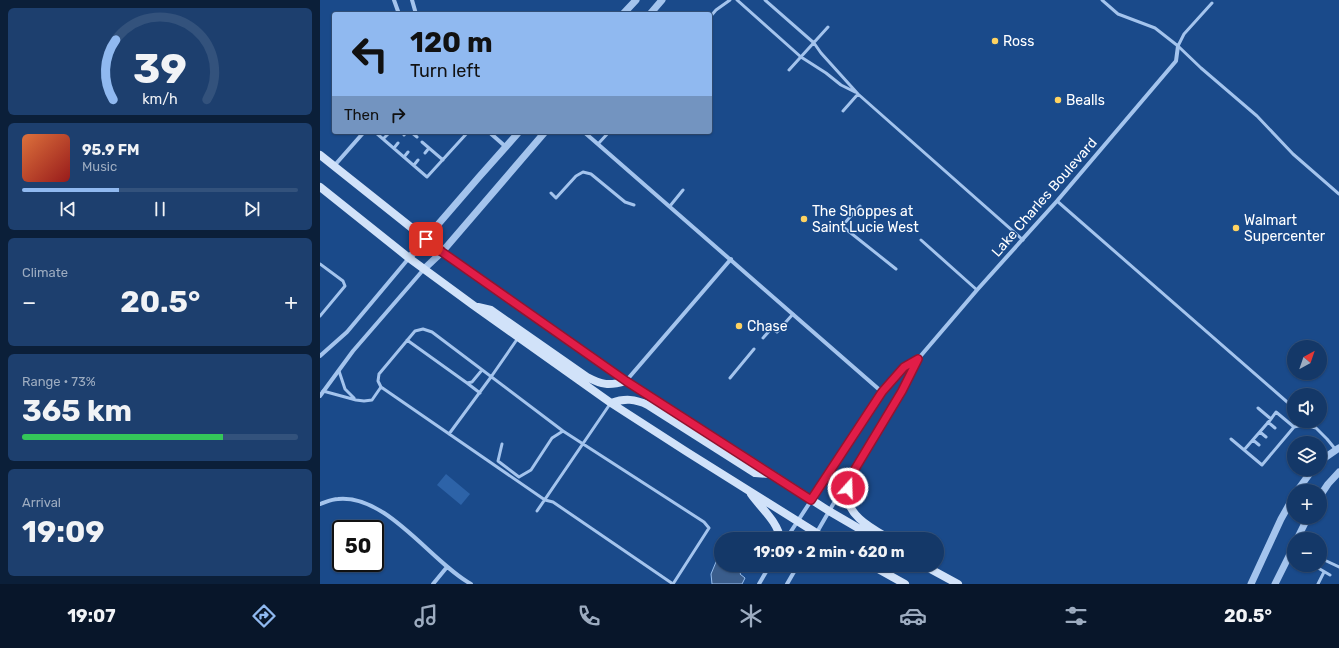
<!DOCTYPE html>
<meta charset="utf-8">
<style>
:root{--surface:#143868;--page:#1d3f6e;--text:#f1f3f6;--muted:#9dacc0;--line:#33527c;--accent:#90b9f0}
body{margin:0;font-family:Rubik,sans-serif;background:var(--page);color:var(--text);height:100vh;display:flex;flex-direction:column;font-size:15px;white-space:nowrap}
*{box-sizing:border-box;margin:0}
p{font-size:13px;color:var(--muted)}
.icon{flex:none;width:22px;height:22px;fill:none;stroke:currentColor;stroke-width:2;stroke-linecap:round;stroke-linejoin:round}
.map{position:relative;flex:1;overflow:hidden}
.side{display:flex;flex-direction:column;gap:8px;padding:8px;background:#0b1f39;width:320px}
.side>*{flex:none}
.guide{position:absolute;left:12px;top:12px;width:380px;height:122px;border-radius:4px;box-shadow:0 1px 3px #0004,0 0 0 1px var(--line);background:#90b9f0;color:#111;overflow:hidden}
.needle{width:26px;rotate:40deg}
.tools{position:absolute;left:967px;top:340px;display:grid;gap:8px}
.tools a{display:grid;place-items:center;width:40px;height:40px;border-radius:50%;background:var(--surface);box-shadow:0 1px 3px #0004,0 0 0 1px var(--line);font-size:20px}
.speed{position:absolute;left:12px;top:520px;display:flex;gap:8px;font-size:20px;font-weight:700;text-align:center}
.speed>*{display:grid;place-content:center;width:52px;height:52px;border-radius:50%;background:var(--surface);box-shadow:0 1px 3px #0004,0 0 0 1px var(--line);line-height:1}
.speed .limit{border:2px solid #111;border-radius:6px;background:#fff;color:#111}
.pin{position:absolute;display:grid;place-items:center;width:34px;height:34px;color:#fff;margin:-17px;border-radius:8px;box-shadow:0 2px 6px #0006}
.me{position:absolute;width:44px;margin:-22px;rotate:20deg;stroke-linejoin:round;filter:drop-shadow(0 0 3px #0008)}
.turn{display:flex;align-items:center;gap:14px;height:84px;padding:0 12px;font-size:18px}
.turn .icon{width:52px;height:52px;stroke-width:2.5}
.turn b{display:block;font-size:28px;line-height:34px}
.then{display:flex;align-items:center;height:38px;padding:0 12px;background:#0003;gap:8px;font-size:15px}
.big{font-size:30px;font-weight:700;line-height:1.1}
.side .widget{flex:1;display:flex;flex-direction:column;justify-content:center;gap:6px;min-width:0;padding:0 14px;border-radius:6px;background:var(--page)}
.side .dial{align-items:center;gap:0}
.dial svg{height:104px;overflow:visible;fill:none;stroke:var(--line);stroke-width:7;stroke-linecap:round;text-anchor:middle}
.dial text{fill:var(--text);stroke:none}
.song{display:flex;align-items:center;gap:12px}
.cover{width:48px;height:48px;border-radius:6px;background:linear-gradient(135deg,hsl(20 70% 55%),hsl(0 70% 35%))}
.played{height:4px;border-radius:2px;background:linear-gradient(90deg,var(--accent) 35%,var(--line) 35%)}
.keys{display:flex;justify-content:space-around;direction:ltr}
.heat{display:flex;justify-content:space-between;align-items:center;font-size:22px;direction:ltr}
.charge{height:6px;border-radius:3px;background:linear-gradient(90deg,#34c759 73%,var(--line) 0)}
.trip{position:absolute;left:394px;top:532px;width:230px;height:40px;border-radius:20px;background:var(--surface);box-shadow:0 1px 3px #0004,0 0 0 1px var(--line);font-weight:700;line-height:40px;text-align:center}
.dock{display:flex;height:64px;justify-content:space-around;align-items:center;background:#08162a;color:var(--muted)}
.dock .icon{width:28px;height:28px}
.dock .selected{color:var(--accent)}
.dock b{font-size:18px;color:var(--text)}
main{display:flex;flex:1;min-height:0}
.map>svg:first-child{display:block}
.green{fill:#2d63a8}
.water{fill:#3a5d8c;stroke:#97bfef}
.lines{fill:none;stroke-linecap:round;stroke-linejoin:round}
.service{stroke:#a4c4ed;stroke-width:3}
.minor{stroke:#a4c4ed;stroke-width:4}
.tertiary{stroke:#a4c4ed;stroke-width:7}
.secondary{stroke:#d1e2f9;stroke-width:8}
.route-casing{stroke:#92132f;stroke-width:10}
.route{stroke:#e11d48;stroke-width:7}
.poi-dot{fill:#ffd361;stroke:#1a4a8a;stroke-width:1.5}
.labels{text-anchor:middle;stroke-width:3;stroke-linejoin:round;paint-order:stroke}
.poi-label{font-size:14px;fill:#fff;stroke:#1a4a8a;text-anchor:start}
.street-label{font-size:14px;fill:#fff;stroke:#1a4a8a}
</style>
<main>
<section class="side">
<div class="widget dial"><svg viewBox="0 0 100 80">
<path d="M14 69A42 42 0 1 1 86 69"/>
<path d="M14 69A42 42 0 0 1 16 23" stroke="#90b9f0"/>
<text x="50" y="56" font-size="32" font-weight="700">39</text>
<text x="50" y="72" font-size="11">km/h</text>
</svg></div>
<div class="widget">
<div class="song"><i class="cover"></i><div><b>95.9 FM</b><p>Music</p></div></div>
<div class="played"></div>
<div class="keys"><svg class="icon" aria-label="previous" viewBox="0 0 24 24"><path d="M18 5L8 12l10 7zM5 5v14"/></svg><svg class="icon" aria-label="pause" viewBox="0 0 24 24"><path d="M8 5v14M16 5v14"/></svg><svg class="icon" aria-label="next" viewBox="0 0 24 24"><path d="M6 5l10 7-10 7zM19 5v14"/></svg></div>
</div>
<div class="widget"><p>Climate</p>
<div class="heat"><a>−</a><b class="big">20.5°</b><a>+</a></div>
</div>
<div class="widget"><p>Range · 73%</p><b class="big">365 km</b><div class="charge"></div></div>
<div class="widget"><p>Arrival</p><b class="big">19:09</b></div>
</section>
<div class="map">
<svg width="1019" height="584" viewBox="0 0 1019 584">
<rect width="100%" height="100%" fill="#1a4a8a"/>
<path class="green" d="M126 474 150 494 141 505 117 485Z"/>
<path class="water" d="M401 550V565H433L430 569 425 566 420 574 425 578 422 584H392L391 574Z"/>
<g class="lines">
<path class="service" d="M417 0 481 57 506 73 521 85 535 92
M445 0 494 43 501 53 538 94 703 240
M782 0 798 14 835 28 858 46 881 68 937 116 973 154 1019 194
M390 17 396 10 410 0
M858 46 864 34 892 3
M469 70 508 27
M523 111 538 94
M13 113 14 112
M55 132 63 139
M70 132 63 139 107 177 148 132
M91 132 97 137
M84 135 87 132
M102 142 123 160
M278 144 289 132
M74 148 78 143
M105 153 109 148
M84 157 88 152
M94 165 98 160
M231 193 236 198 256 176 263 172 271 174 305 202 314 205
M737 201 974 408
M350 206 363 190
M540 206 522 226 576 269
M601 240 657 290
M0 264 23 281 25 286 0 316
M103 329 112 332 243 431 384 522 389 528 353 584 233 502 225 500 61 387 58 381 59 374 95 331Z
M443 338 452 328 457 332 473 314
M87 340 147 383 152 382 162 370
M19 371 25 389 34 398
M410 378 434 349
M147 383 160 393
M3 391 36 400 44 401 52 400 61 387
M938 408 951 419 956 412 974 427
M989 421 1007 439 1016 450
M948 422 955 428
M940 432 946 437
M129 434 171 377 198 338
M911 439 942 465 974 427 983 425 996 428
M933 440 939 445
M182 444 178 461 199 477 211 470 232 438 243 431
M924 450 951 419
M217 511 290 404
M1000 558 1019 567
M993 565 1010 575
M998 584 1004 572"/>
<path class="minor" d="M74 0 79 14
M92 0 96 14
M169 132 186 147
M264 132 562 392
M14 166 44 132
M0 356 27 332 89 258
M306 381 411 259
M0 396 33 351 104 269
M531 475 582 391 598 359 657 290 737 201 856 61 858 46
M0 504C6 502 12 499 18 499 67 494 111 562 151 584
M466 539 562 392 584 367 598 359
M493 539 526 482
M113 584 127 567
M439 584 450 565
M467 584 478 565"/>
<path class="tertiary" d="M303 14 316 0
M330 14 342 0
M89 258 159 177 199 132
M104 269 122 252 225 132
M1000 461 1019 448
M977 491 993 469
M1000 496 1008 484 1019 472
M977 539 988 517
M931 584 961 519 974 496
M955 584 974 546"/>
<path class="secondary" d="M0 155 122 252 306 381 509 511 557 539
M0 187 89 258 153 305 291 403 367 452 506 539
M158 307 171 310 267 377C282 385 289 386 306 381
M291 403C305 398 315 399 328 405L435 473 449 474
M532 474C530 480 528 486 527 492 526 516 553 529 570 539
M431 494C440 507 459 523 460 539
M551 565 585 584
M603 565 638 584"/>
</g>
<g class="lines">
<defs>
<path id="route" d="M106 239 122 252 306 381 491 500 562 392 584 367 598 359 582 391 532 474 528 488"/>
</defs>
<use href="#route" class="route-casing"/>
<use href="#route" class="route"/>
</g>
<g class="poi-dot">
<circle cx="675" cy="41" r="4"/>
<circle cx="738" cy="100" r="4"/>
<circle cx="484" cy="219" r="4"/>
<circle cx="916" cy="228" r="4"/>
<circle cx="419" cy="326" r="4"/>
</g>
<g class="labels">
<g class="poi-label">
<text x="683" y="46">Ross</text>
<text x="746" y="105">Bealls</text>
<text x="492" y="216">The Shoppes at<tspan x="492" dy="16">Saint Lucie West</tspan></text>
<text x="924" y="225">Walmart<tspan x="924" dy="16">Supercenter</tspan></text>
<text x="427" y="331">Chase</text>
</g>
<g class="street-label">
<text transform="translate(724 197) rotate(-49)" y="5">Lake Charles Boulevard</text>
</g>
</g>
</svg>
<div class="tools">
<a><svg class="needle" viewBox="-14 -14 28 28"><path d="M0-13l5 13h-10z" fill="#e53935"/><path d="M0 13l5-13h-10z" fill="#9dacc0"/></svg></a>
<a><svg class="icon" aria-label="sound" viewBox="0 0 24 24"><path d="M4 9h4l5-4v14l-5-4H4zM17 9q2 3 0 6"/></svg></a>
<a><svg class="icon" aria-label="layers" viewBox="0 0 24 24"><path d="M12 4l9 5-9 5-9-5zM3 14l9 5 9-5"/></svg></a>
<a>+</a>
<a>−</a>
</div>
<div class="speed"><div class="limit">50</div></div>
<div class="pin" style="left:106px;top:239px;background:#d93025"><svg class="icon" aria-label="arrive" viewBox="0 0 24 24"><path d="M6 21V4h12l-3 4 3 4H6"/></svg></div>
<svg class="me" style="left:528px;top:488px" viewBox="-20 -20 40 40"><circle r="17" fill="#e11d48" stroke="#fff" stroke-width="3"/><path d="M0-11L8 9 0 5-8 9z" fill="#fff"/></svg>
<div class="trip">19:09 · 2 min · 620 m</div>
<div class="guide">
<div class="turn"><svg class="icon" aria-label="left" viewBox="0 0 24 24"><path d="M17 20v-9H6M10 6l-5 5 5 5"/></svg><div><b>120 m</b>Turn left</div></div>
<div class="then">Then<svg class="icon" aria-label="right" viewBox="0 0 24 24"><path d="M7 20v-9h11M14 6l5 5-5 5"/></svg></div>
</div>
</div>
</main>
<nav class="dock">
<b>19:07</b>
<svg class="icon selected" aria-label="directions" viewBox="0 0 24 24"><path d="M12 3l9 9-9 9-9-9zM9 14v-3h6M13 9l2 2-2 2"/></svg>
<svg class="icon" aria-label="music" viewBox="0 0 24 24"><path d="M9 18V5l10-2v13"/><circle cx="6" cy="18" r="3"/><circle cx="16" cy="16" r="3"/></svg>
<svg class="icon" aria-label="phone" viewBox="0 0 24 24"><path d="M5 4h4l2 5-3 2q2 4 5 5l2-3 5 2v4C11 20 4 13 5 4z"/></svg>
<svg class="icon" aria-label="climate" viewBox="0 0 24 24"><path d="M12 3v18M4 7l16 10M4 17L20 7"/></svg>
<svg class="icon" aria-label="car" viewBox="0 0 24 24"><path d="M5 17H2v-5l4-1 3-4h7l3 4 3 1v5h-3M9 17h6M6 11h13"/><circle cx="7" cy="17" r="2"/><circle cx="17" cy="17" r="2"/></svg>
<svg class="icon" aria-label="filters" viewBox="0 0 24 24"><path d="M4 7h16M4 17h16"/><circle cx="9" cy="7" r="2"/><circle cx="15" cy="17" r="2"/></svg>
<b>20.5°</b>
</nav>
